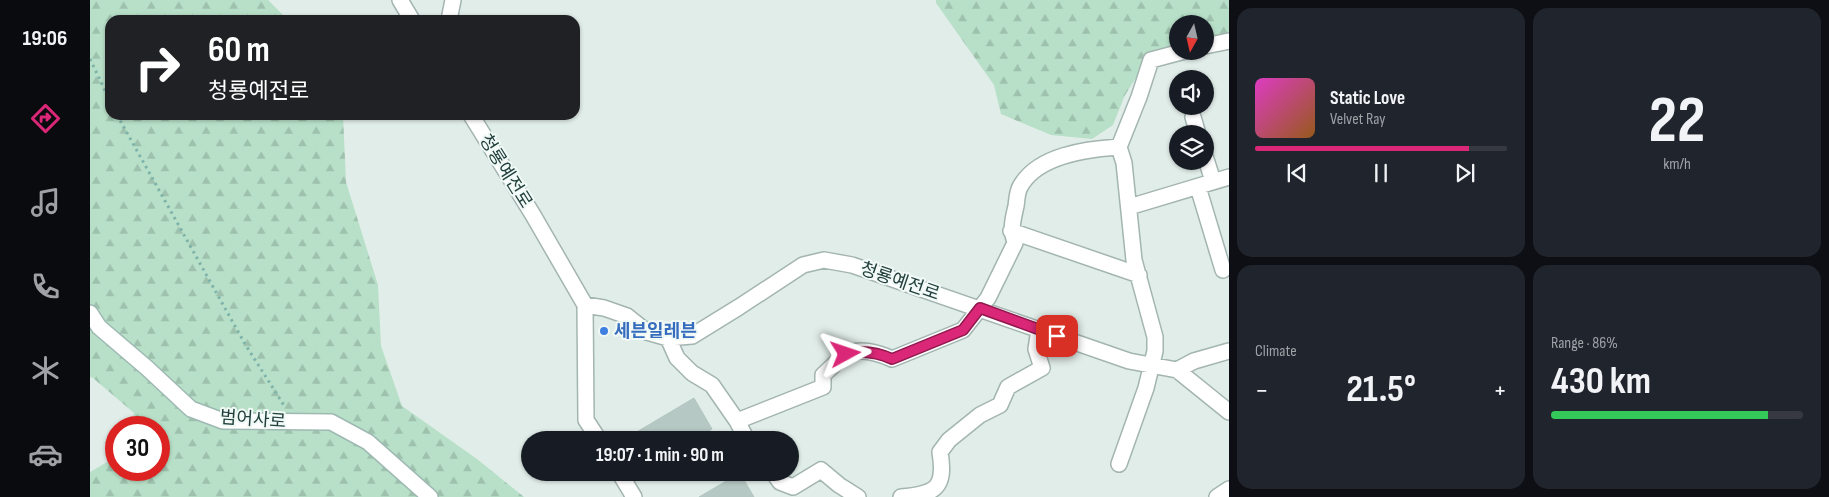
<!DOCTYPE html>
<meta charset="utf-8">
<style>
:root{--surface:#171b24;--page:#20242c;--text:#f1f3f6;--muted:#9ea1a6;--line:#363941;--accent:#db2777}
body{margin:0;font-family:"Sofia Sans Condensed","Noto Sans KR",sans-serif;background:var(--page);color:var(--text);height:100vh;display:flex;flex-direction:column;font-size:19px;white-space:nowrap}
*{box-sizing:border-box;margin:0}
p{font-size:16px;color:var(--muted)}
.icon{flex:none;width:28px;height:28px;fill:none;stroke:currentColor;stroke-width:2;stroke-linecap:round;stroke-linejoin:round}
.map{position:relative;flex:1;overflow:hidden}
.sheet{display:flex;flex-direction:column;gap:8px;padding:8px;background:#0d0f14;width:600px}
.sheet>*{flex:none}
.hud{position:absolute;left:15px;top:15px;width:475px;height:105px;border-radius:15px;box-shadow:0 1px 4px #0004;background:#202124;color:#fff;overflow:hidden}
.needle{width:32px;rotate:188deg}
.fabs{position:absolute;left:1079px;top:15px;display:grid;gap:10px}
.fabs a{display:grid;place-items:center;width:45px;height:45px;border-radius:50%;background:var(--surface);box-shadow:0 1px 4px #0004;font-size:25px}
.speed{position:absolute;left:15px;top:416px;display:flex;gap:10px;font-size:25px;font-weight:700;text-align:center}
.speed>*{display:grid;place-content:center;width:65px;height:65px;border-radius:50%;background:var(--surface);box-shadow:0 1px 4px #0004;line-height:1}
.speed .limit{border:8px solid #d22;background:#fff;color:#111}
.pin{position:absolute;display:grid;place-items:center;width:42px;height:42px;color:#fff;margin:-21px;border-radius:10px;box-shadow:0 2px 8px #0006}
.me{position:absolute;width:55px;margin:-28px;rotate:85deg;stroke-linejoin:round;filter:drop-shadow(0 0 4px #0008)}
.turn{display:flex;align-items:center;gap:18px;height:105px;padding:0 20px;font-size:22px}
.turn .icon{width:65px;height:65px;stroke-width:2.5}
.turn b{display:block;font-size:35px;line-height:42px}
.big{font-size:38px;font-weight:700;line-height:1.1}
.sheet .tile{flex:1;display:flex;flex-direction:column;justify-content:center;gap:8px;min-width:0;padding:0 18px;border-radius:15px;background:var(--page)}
.sheet .dial{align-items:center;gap:0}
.dial b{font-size:65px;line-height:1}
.song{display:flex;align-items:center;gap:15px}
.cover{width:60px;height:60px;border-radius:8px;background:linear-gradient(135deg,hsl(310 70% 55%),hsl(30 70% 35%))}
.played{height:5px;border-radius:2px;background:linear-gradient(90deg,var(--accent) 85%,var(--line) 85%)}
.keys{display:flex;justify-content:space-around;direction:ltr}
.heat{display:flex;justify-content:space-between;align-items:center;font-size:28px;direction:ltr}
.charge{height:8px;border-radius:4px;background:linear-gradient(90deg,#34c759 86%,var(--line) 0)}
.sheet .tiles{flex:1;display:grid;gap:8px;grid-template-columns:repeat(2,1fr)}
.trip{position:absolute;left:431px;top:431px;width:278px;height:50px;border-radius:25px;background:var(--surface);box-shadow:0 1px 4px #0004;font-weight:700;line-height:50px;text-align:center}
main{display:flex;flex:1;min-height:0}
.dock{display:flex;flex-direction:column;width:90px;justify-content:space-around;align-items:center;background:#090b0e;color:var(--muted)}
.dock .icon{width:35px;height:35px}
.dock .selected{color:var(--accent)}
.dock b{font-size:22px;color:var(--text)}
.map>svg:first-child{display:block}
.forest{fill:url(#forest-firs)}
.building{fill:#b6c8c3;stroke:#b2c7c1}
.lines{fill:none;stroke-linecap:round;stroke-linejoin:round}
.street-casing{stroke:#a3b5b1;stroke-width:18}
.secondary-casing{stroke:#9eb9b3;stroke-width:18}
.path{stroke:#7eb3aa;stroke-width:3;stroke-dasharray:2.5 4;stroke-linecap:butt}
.street{stroke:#fff;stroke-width:15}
.secondary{stroke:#fff;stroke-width:15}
.route-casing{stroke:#8e194d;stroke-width:12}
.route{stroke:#db2777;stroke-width:9}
.shop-dot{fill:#3f7fe0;stroke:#f1f9f6;stroke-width:2}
.labels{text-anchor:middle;stroke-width:4;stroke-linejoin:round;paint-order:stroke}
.street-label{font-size:18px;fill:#203f3b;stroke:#f1f9f6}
.shop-label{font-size:18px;font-weight:bold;fill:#366cbe;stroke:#f1f9f6;text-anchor:start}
</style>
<main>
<nav class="dock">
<b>19:06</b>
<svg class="icon selected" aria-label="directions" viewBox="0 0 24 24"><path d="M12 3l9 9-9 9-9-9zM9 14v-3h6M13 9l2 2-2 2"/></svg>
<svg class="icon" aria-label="music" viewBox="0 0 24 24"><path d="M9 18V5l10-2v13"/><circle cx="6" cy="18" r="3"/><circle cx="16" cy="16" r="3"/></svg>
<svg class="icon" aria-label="phone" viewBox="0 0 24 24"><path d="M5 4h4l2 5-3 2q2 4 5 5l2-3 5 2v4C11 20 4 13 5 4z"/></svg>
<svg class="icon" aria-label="climate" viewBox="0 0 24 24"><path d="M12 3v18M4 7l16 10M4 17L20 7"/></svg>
<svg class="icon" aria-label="car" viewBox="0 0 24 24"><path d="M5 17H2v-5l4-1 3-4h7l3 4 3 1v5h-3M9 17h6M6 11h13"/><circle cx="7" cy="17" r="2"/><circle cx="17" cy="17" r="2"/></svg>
</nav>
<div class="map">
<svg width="1139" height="497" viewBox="0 0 1139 497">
<defs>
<pattern id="forest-firs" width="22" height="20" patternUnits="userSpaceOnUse" patternTransform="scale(1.25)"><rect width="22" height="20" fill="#b8e0c8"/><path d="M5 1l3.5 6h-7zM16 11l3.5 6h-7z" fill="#9ec1ad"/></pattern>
</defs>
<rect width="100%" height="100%" fill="#e1ede9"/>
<path class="forest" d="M0 0H178L198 20H20V115H253L256 182 288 285 291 346 312 406 387 459 434 497H0V472L26 457V470H69V428L42 427 44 413 3 378 0 377Z
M846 0H1139V33L1115 38V24H1088L1087 45 1064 50 1035 95 1023 125 1002 139 961 135 911 114 904 85 846 3Z"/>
<path class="building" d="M604 398 622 429 604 440H549L545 433Z
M650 473 664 497H609Z"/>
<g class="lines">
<defs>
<path id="street" d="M310 0 322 20
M359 20 363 0
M1115 46 1139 41
M381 115 443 215 495 305 496 420 509 440
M1103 117 1108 134
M1115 156 1123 181
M1108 187 1133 270
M1039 207 1139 177
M921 231 1049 275
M495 305 514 308 537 316 557 332 578 338 602 336 649 307 713 265 734 260 762 265 1039 361 1087 370 1104 361 1139 351
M578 338 587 358 602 373 622 385 647 421 657 440
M1087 370 1139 412
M647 421 733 387V375C740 369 747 361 754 356 767 346 789 353 802 359L873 330 898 298 925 243C920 228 923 220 926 206 927 200 927 192 930 187 947 155 997 149 1029 147
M1029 464 1056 388 1065 351V337L1044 260 1034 163 1029 147 1049 97 1061 60 1095 51
M529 472 544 497
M683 472 690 482 703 487 731 470 749 485 768 497
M811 497C845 494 856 489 850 452L859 440 890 415 910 405 918 387 952 368 946 349 949 329
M1127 497 1139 489"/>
<path id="secondary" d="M0 313 9 327 57 368 101 409 133 421 241 422 278 442 340 497"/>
</defs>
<use href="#street" class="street-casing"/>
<use href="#secondary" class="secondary-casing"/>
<path class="path" d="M0 59 20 101
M27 115 155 344 195 407"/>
<use href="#street" class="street"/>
<use href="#secondary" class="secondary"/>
</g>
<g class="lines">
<defs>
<path id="route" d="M756 354C772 350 786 352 802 359L873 330 890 308 967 336"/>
</defs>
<use href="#route" class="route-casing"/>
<use href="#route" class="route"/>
</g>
<circle class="shop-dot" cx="514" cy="331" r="5"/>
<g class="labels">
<g class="street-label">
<text transform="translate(416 171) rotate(58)" y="6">청룡예전로</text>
<text transform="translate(810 281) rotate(19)" y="6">청룡예전로</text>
<text transform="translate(163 419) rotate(4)" y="6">범어사로</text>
</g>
<g class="shop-label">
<text x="524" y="337">세븐일레븐</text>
</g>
</g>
</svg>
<div class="fabs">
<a><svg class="needle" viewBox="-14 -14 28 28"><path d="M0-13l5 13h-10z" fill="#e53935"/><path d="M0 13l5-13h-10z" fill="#9ea1a6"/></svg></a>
<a><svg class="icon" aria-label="sound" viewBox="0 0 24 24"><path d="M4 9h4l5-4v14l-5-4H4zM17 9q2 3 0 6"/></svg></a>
<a><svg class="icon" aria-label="layers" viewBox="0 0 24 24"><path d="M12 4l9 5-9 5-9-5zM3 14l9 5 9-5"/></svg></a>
</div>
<div class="speed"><div class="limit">30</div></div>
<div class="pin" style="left:967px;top:336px;background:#d93025"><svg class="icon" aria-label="arrive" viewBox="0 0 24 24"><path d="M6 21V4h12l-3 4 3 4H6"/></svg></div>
<svg class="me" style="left:756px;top:354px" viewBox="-20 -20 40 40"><path d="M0-17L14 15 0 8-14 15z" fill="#db2777" stroke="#fff" stroke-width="4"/></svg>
<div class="trip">19:07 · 1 min · 90 m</div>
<div class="hud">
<div class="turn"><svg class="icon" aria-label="right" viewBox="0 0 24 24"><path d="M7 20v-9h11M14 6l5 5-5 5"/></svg><div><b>60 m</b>청룡예전로</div></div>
</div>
</div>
<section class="sheet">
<div class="tiles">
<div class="tile">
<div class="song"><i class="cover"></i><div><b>Static Love</b><p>Velvet Ray</p></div></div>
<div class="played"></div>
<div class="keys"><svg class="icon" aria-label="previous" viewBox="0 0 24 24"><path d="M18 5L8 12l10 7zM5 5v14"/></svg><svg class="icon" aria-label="pause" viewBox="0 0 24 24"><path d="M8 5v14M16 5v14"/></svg><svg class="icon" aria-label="next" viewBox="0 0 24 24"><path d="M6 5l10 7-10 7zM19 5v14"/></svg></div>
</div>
<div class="tile dial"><b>22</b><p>km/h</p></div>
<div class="tile"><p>Climate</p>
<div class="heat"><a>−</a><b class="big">21.5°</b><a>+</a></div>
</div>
<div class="tile"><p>Range · 86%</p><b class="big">430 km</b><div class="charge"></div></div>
</div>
</section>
</main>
